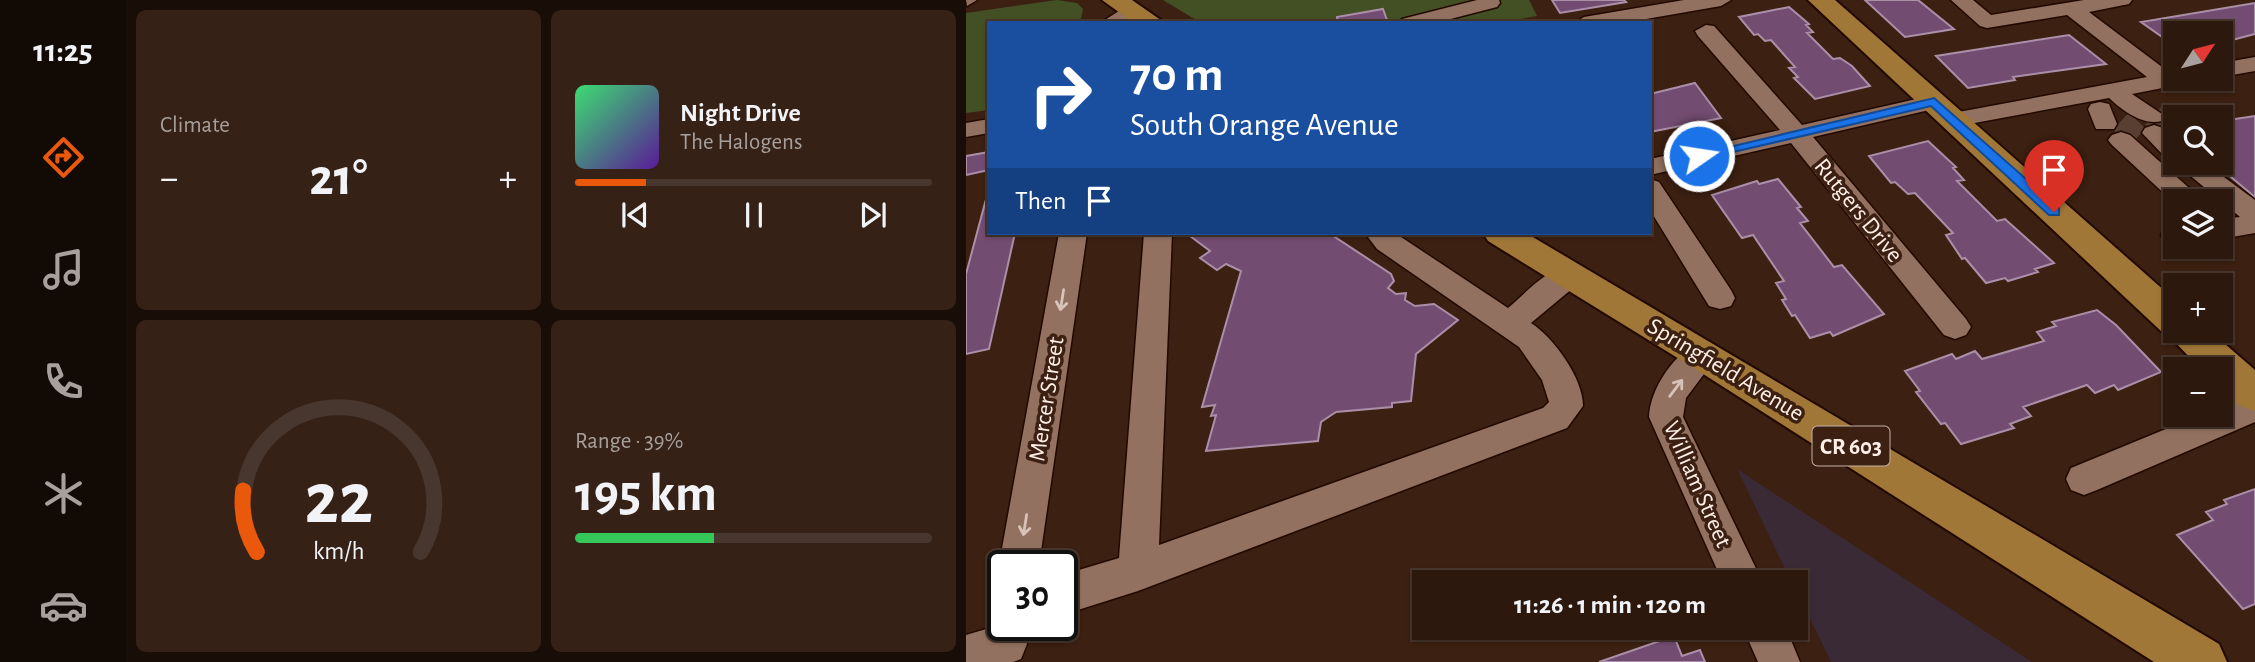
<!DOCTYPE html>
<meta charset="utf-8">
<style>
:root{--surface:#2d180d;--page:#352116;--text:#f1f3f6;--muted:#a7a09d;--line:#48372e;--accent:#ea580c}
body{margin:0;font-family:"Alegreya Sans",sans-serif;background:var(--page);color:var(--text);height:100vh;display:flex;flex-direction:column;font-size:26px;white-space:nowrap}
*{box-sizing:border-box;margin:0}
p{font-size:23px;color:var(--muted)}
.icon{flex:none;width:38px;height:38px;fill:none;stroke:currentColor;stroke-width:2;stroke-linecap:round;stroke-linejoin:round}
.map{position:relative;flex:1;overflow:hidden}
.side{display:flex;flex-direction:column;gap:10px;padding:10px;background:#190d07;width:840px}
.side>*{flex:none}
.banner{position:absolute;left:21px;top:21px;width:665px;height:214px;border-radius:0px;box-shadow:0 2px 5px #0004,0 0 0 2px var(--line);background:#1a4fa0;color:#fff;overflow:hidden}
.needle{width:46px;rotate:54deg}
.buttons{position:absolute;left:1197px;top:21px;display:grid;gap:14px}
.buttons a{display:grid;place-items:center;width:70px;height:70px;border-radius:0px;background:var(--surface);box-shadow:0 2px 5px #0004,0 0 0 2px var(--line);font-size:35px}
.speed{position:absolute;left:21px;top:550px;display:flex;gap:14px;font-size:35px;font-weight:700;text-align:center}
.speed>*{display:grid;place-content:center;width:91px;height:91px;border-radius:50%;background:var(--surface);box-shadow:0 2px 5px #0004,0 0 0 2px var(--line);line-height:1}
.speed .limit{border:4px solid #111;border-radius:10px;background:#fff;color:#111}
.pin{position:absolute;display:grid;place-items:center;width:60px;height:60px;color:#fff;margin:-72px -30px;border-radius:50% 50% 50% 0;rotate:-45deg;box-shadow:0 0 7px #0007}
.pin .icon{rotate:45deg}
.me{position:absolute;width:77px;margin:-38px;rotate:77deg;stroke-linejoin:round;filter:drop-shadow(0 0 5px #0008)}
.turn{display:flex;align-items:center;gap:24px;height:147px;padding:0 28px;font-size:32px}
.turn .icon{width:91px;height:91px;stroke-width:2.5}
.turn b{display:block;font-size:49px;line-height:60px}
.then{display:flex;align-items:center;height:66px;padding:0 28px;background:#0003;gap:14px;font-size:26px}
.big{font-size:52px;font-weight:700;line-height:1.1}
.side .widget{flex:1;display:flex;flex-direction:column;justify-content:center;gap:10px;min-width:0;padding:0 24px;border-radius:10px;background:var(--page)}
.side .dial{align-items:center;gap:0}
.dial svg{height:182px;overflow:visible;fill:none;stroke:var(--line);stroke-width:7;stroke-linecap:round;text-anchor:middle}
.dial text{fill:var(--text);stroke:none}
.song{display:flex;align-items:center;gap:21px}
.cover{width:84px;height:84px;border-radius:10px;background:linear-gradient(135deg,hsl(140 70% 55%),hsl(270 70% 35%))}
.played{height:7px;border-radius:4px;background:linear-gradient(90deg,var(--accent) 20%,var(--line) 20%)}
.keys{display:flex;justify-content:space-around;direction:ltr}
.heat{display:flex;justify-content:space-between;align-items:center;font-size:38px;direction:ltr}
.charge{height:10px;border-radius:5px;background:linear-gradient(90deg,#34c759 39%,var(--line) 0)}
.side .tiles{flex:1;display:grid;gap:10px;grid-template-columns:repeat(2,1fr)}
.trip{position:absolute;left:446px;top:570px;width:396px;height:70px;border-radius:0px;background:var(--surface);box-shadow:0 2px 5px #0004,0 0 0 2px var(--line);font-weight:700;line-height:70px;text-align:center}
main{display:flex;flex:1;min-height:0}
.tab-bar{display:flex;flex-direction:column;width:126px;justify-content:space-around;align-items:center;background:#120a05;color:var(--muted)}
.tab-bar .icon{width:49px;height:49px}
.tab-bar .selected{color:var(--accent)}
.tab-bar b{font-size:32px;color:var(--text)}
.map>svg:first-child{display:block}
.education{fill:#392a36}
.green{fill:#435024}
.building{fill:#724c71;stroke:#ab8fa9;stroke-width:2}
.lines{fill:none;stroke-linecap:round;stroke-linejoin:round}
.minor-tunnel{stroke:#593f31;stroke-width:23;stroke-dasharray:23 11;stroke-linecap:butt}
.minor-casing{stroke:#220900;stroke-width:3}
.major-casing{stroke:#220900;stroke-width:4}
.minor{fill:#927160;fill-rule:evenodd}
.major{fill:#a17737;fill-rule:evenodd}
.oneway{stroke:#d8c3b8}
.route{fill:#1a73e8;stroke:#114b97;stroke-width:2}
.labels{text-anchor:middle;stroke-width:7;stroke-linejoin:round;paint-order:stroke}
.shield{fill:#3c2011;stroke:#c4b1a7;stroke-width:2}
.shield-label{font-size:23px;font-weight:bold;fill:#feefe7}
.street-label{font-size:24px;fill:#feefe7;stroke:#3c2011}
</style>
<main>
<nav class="tab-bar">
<b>11:25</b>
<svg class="icon selected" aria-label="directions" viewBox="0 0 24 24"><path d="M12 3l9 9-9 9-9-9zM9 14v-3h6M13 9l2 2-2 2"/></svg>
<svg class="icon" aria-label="music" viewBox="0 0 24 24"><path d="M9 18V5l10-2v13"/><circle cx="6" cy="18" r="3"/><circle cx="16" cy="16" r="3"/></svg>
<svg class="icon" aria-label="phone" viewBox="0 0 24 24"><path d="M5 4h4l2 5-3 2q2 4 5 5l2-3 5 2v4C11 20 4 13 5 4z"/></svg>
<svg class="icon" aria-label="climate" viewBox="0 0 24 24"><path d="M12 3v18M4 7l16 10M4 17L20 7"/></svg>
<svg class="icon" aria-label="car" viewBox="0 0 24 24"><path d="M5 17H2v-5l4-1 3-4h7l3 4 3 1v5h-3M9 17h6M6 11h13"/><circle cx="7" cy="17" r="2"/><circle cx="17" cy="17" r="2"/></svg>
</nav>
<section class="side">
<div class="tiles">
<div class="widget"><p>Climate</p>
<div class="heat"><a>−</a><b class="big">21°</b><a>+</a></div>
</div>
<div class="widget">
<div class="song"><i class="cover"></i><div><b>Night Drive</b><p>The Halogens</p></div></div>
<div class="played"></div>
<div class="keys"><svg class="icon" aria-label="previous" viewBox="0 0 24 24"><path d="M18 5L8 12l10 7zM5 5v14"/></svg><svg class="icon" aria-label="pause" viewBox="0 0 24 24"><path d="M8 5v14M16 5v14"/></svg><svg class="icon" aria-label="next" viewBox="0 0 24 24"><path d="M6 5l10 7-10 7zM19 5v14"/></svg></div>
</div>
<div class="widget dial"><svg viewBox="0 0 100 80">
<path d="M14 69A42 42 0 1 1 86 69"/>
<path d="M14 69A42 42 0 0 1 8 42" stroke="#ea580c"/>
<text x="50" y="56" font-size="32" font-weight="700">22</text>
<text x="50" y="72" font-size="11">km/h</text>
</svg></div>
<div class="widget"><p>Range · 39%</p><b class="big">195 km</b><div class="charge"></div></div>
</div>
</section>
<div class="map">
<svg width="1289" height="662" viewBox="0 0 1289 662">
<rect width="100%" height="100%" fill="#3c2011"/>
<path class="education" d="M771 469 1066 662H865L830 590V583H826Z"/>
<path class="green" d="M91 0 111 3 117 9 114 23H23V110L0 113V13Z
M197 0H563L571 16 531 23H235Z"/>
<path class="building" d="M586 0H658L660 2 594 13Z
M899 0H952L988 29 939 37Z
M1289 3V34L1255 43V33H1209V46L1175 22Z
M823 7 843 24 840 25 847 32 841 33 867 59 874 58 886 66 904 86 849 99 828 78 832 77 823 68 829 67 805 40 799 41 792 34 788 35 773 17Z
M417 9 421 20 372 23 371 17Z
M1103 35 1140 64 1047 77 1049 80 1002 88 970 56Z
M729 83 755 118 684 132V94Z
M1289 116V197L1248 163H1255V121Z
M962 141 990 167 987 168 998 180 991 181 1031 221 1039 219 1088 263 1069 269 1072 272 1042 281 1039 278 1020 283 999 258 996 259 980 235 987 233 949 193 942 194 929 182 925 183 903 156Z
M23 152V170L0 175V156Z
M812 179 835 207 831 208 842 221 834 223 868 267 876 265 918 314 867 336 864 332 844 338 829 315 826 316 816 300 820 299 810 283 818 281 787 235 776 238 746 195 791 181 793 184Z
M23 188V233H49L23 349 0 354V274Z
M220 233H376L369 237 425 274 428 281 422 288 430 294 440 293 439 300 449 306 468 304 492 320 450 354 445 401 426 403V407L370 412 355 422 352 441 240 451 250 415 245 416 249 405 236 407 275 271 260 264 251 270 234 258 244 251Z
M1131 310 1150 325 1195 372 1152 390 1148 385 1129 393 1121 385 1057 407 1065 416 1044 424 1048 428 995 444 979 423 975 424 950 392 954 391 939 371 986 354 990 359 1009 351 1016 359 1078 341 1071 332 1090 326 1086 322Z
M1289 489V604L1277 609 1211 535 1247 520 1240 512 1261 504 1258 500Z
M708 636 716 656 734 650 739 662H633Z"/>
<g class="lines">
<path class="minor-tunnel" d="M1187 116 1203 130
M1155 121 1172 137"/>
<defs>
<path id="minor" d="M0 0H11L1 6Z
M511 0H533L534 3 531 7 469 23H433L436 19Z
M718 0H765L755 6 657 23H608L618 17Z
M985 0H1007L1025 15 1118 0H1166L1163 4 1123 12 1204 73 1209 72V79H1221L1217 84 1166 94 1199 116 1196 121C1177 126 1157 111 1143 98L987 127 978 125 975 120 978 115 987 113 1181 77 1101 15 1021 28 1014 26Z
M164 4 174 10 159 23H134Z
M740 25 748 26 836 125 968 95 976 97 980 102 976 107 847 137 1000 319 1005 327 1000 335 989 339 978 335 825 143 684 175V159L814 130 732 36 729 31Z
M1289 57V71L1255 77V63Z
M1134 102 1143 104 1151 124 1148 129H1130L1122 109 1125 104Z
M23 119V133L0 137V123Z
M1188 125 1197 128 1209 139V160L1200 158 1176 133 1179 128Z
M1155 132 1164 135 1222 187 1239 195 1242 201 1209 202 1204 199 1146 145 1142 140 1146 135Z
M1209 163H1239L1289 200V233L1255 239V219L1274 217Z
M684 179 693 182 765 290 769 298 765 306 754 309 743 306 684 210Z
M1209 224V245L1199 242 1195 235 1199 227Z
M93 233H121L73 565H37V573L33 565Z
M178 233H206L193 545 577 408 583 402 576 380 553 347 411 249 399 233H429L542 308C561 292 588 260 613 267L618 275 613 283 565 323C588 338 617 378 617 406L601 428 172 591 96 615V575L153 558Z
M737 341 748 345 753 354 720 398 717 417 797 583H757L683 417C684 388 710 350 737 341Z
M1289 393V422L1131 490 1118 495 1105 490 1100 479 1105 468 1234 415H1255V406Z
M37 624 55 629 61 644 55 659 47 662H0V635Z
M777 628H820L834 662H792Z"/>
<path id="major" d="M136 0H166L199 23H168Z
M842 0H869L1209 300V331H1244L1289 370V411L1274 406 1255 387V369H1235L1201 334 1196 332Z
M517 233H560L1253 644 1261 662H1188L723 365 522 241Z"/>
</defs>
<use href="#minor" class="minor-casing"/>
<use href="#major" class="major-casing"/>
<use href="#minor" class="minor"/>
<use href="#major" class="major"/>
</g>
<defs><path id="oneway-shaft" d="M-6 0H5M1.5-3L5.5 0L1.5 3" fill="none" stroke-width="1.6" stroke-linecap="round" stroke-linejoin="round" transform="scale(1.75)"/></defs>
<g class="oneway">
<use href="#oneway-shaft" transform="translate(96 300) rotate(99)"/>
<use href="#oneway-shaft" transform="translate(710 388) rotate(-53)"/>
<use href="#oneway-shaft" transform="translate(59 525) rotate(99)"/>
</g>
<path class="route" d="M968 98 1093 208V215H1083L965 106 733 160 726 156Z"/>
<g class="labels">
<rect class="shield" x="846.5" y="426.5" width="77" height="39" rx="5"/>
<g class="shield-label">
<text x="885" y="454">CR 603</text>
</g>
<g class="street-label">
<text transform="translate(893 210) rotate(51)" y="8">Rutgers Drive</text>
<text transform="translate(760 369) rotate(31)" y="8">Springfield Avenue</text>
<text transform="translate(80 399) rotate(-81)" y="8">Mercer Street</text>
<text transform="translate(732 484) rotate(66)" y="8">William Street</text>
</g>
</g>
</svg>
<div class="buttons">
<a><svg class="needle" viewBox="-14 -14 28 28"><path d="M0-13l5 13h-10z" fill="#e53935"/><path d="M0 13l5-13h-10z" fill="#a7a09d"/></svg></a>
<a><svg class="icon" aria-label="search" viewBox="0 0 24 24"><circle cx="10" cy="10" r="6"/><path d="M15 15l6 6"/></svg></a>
<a><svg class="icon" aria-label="layers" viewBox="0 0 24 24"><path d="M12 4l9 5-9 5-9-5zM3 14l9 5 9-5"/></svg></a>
<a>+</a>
<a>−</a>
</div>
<div class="speed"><div class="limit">30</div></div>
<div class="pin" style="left:1088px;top:212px;background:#d93025"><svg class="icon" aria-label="arrive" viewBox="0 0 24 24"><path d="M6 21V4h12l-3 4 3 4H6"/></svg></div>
<svg class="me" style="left:733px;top:156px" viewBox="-20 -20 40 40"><circle r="17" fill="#1a73e8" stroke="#fff" stroke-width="3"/><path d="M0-11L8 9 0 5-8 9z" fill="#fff"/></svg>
<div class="trip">11:26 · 1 min · 120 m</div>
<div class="banner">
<div class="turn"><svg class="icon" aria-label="right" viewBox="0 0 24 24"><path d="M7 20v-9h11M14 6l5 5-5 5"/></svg><div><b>70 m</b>South Orange Avenue</div></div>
<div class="then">Then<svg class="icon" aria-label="arrive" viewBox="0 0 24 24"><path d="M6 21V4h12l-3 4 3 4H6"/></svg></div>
</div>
</div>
</main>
